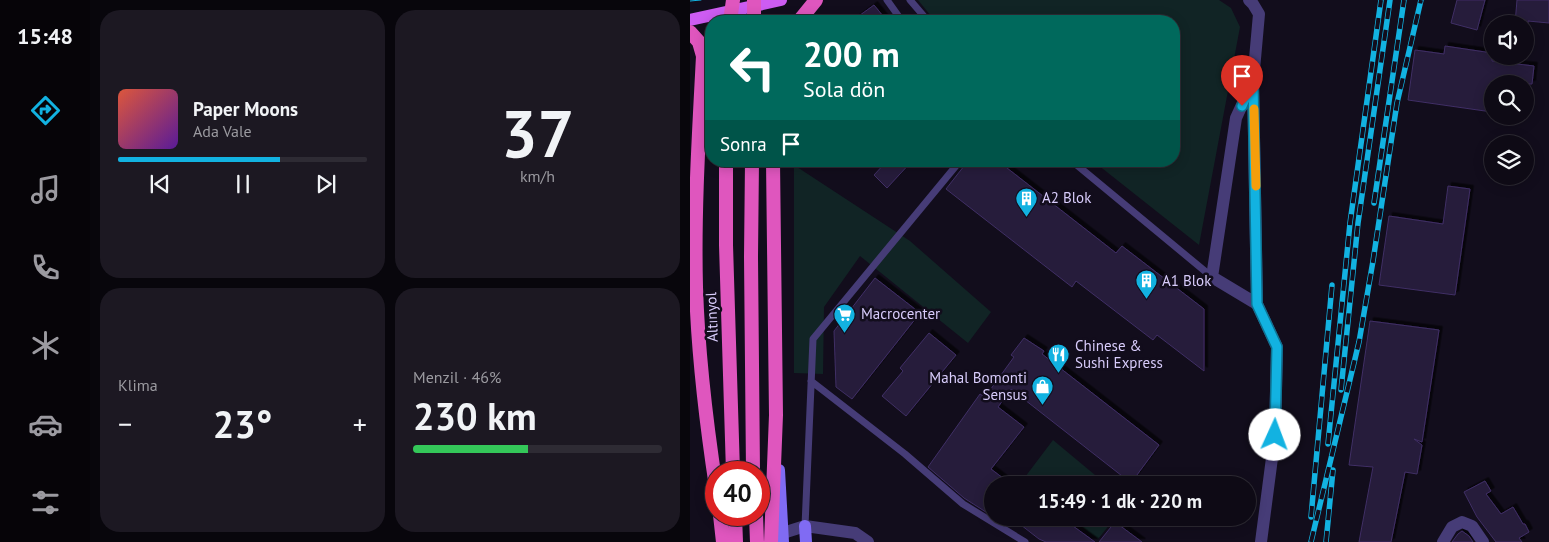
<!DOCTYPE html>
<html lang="tr">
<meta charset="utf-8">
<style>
:root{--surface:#0e0a15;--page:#1c1822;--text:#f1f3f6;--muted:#9b9aa0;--line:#2e2b34;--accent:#12b2e1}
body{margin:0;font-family:"PT Sans",sans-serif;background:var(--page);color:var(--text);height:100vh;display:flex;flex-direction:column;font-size:19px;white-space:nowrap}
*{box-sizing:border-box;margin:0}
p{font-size:16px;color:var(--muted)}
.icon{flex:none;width:28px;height:28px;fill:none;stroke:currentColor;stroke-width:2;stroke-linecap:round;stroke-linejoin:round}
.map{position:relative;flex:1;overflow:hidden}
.sheet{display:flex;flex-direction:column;gap:10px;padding:10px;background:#08060c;width:600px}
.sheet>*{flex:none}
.guide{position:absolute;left:15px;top:15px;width:475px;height:152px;border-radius:20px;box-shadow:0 2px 12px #0003,0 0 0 1px var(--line);background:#00695c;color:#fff;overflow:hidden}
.tools{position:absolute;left:794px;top:15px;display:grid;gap:10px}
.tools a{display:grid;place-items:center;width:50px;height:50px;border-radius:50%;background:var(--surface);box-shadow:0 2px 12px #0003,0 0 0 1px var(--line);font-size:25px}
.speed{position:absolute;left:15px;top:461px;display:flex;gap:10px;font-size:25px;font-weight:700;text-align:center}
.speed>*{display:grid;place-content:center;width:65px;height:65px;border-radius:50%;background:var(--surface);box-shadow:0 2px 12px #0003,0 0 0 1px var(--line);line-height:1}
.speed .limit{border:8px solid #d22;background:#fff;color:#111}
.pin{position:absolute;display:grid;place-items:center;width:42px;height:42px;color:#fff;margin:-51px -21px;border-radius:50% 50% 50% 0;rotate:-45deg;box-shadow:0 0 5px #0007}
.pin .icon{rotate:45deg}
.me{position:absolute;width:55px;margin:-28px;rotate:2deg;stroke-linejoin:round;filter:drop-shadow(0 0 4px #0008)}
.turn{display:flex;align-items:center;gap:18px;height:105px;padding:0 15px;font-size:22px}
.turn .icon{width:65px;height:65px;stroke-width:2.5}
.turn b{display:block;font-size:35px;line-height:42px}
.then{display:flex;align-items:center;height:48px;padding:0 15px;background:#0003;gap:10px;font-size:19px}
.big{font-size:38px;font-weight:800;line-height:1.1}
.sheet .widget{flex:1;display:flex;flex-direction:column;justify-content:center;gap:8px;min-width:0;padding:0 18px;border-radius:20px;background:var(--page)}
.sheet .dial{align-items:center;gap:0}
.dial b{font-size:65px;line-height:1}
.song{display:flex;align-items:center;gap:15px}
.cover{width:60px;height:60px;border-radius:8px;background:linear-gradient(135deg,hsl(10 70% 55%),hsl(270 70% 35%))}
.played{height:5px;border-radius:2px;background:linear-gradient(90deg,var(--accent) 65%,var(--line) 65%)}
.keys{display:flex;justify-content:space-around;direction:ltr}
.heat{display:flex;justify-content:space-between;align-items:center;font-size:28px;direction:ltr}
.charge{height:8px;border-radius:4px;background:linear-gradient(90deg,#34c759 46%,var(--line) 0)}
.sheet .tiles{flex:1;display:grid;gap:10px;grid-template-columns:repeat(2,1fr)}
.trip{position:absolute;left:294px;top:476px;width:272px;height:50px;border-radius:25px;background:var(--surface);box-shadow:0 2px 12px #0003,0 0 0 1px var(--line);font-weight:800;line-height:50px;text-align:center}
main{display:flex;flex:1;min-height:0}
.menu{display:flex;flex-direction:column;width:90px;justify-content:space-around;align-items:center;background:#060408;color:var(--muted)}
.menu .icon{width:35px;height:35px}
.menu .on{color:var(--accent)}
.menu b{font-size:22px;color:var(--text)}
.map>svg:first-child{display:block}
.green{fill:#112425}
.building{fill:#251b3b;stroke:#402f65;filter:url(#shadow)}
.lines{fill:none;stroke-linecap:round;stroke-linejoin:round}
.service{stroke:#463c77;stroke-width:7}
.minor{stroke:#463c77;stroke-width:12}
.tertiary{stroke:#463c77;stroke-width:12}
.secondary{stroke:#806bf3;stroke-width:12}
.primary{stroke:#cd5cf2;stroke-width:12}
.trunk{stroke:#df56be;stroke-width:14}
.tram{stroke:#12b2e1;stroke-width:1}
.rail-casing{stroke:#12b2e1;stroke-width:5.5}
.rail{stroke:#120d1c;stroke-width:4;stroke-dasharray:11;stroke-linecap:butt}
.trunk-bridge{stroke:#df56be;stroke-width:14}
.route-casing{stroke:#0c7492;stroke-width:12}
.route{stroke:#12b2e1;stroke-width:9}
.slow{stroke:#f59e0b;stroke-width:9}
.labels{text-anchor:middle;stroke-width:5;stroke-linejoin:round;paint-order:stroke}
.poi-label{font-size:15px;fill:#d8ccfb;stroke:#120d1c;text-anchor:start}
.street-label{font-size:15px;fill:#d8ccfb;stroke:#120d1c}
</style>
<main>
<nav class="menu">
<b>15:48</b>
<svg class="icon on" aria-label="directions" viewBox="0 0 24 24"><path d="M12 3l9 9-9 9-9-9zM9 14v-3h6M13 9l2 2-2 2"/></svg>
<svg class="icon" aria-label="music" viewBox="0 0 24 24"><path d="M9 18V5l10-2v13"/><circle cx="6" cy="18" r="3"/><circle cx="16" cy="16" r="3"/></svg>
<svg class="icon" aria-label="phone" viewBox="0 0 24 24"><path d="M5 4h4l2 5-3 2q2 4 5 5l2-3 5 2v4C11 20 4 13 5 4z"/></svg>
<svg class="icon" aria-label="climate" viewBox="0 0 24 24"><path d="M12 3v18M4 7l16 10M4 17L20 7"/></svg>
<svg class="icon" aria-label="car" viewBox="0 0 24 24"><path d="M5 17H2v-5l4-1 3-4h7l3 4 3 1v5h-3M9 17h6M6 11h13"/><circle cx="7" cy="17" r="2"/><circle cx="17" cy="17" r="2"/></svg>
<svg class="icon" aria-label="filters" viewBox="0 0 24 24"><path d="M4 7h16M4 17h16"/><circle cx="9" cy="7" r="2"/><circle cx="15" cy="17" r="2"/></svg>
</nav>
<section class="sheet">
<div class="tiles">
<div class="widget">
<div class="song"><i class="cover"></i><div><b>Paper Moons</b><p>Ada Vale</p></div></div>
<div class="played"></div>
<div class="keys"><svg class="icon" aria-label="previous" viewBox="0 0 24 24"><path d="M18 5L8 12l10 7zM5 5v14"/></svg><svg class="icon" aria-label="pause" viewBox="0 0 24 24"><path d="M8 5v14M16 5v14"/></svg><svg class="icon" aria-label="next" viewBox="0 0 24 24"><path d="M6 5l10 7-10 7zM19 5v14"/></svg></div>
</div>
<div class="widget dial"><b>37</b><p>km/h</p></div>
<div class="widget"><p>Klima</p>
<div class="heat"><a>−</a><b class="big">23°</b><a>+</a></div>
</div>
<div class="widget"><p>Menzil · 46%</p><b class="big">230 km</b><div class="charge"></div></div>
</div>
</section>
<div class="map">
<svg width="859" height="542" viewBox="0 0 859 542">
<defs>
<filter id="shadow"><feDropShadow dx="3.5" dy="-3.5" stdDeviation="0" flood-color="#0009"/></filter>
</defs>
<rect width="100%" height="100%" fill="#120d1c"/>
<path class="green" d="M228 0H529L541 8 550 27 509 245 403 161H484V21H245Z
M104 165 220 241 301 312 278 343 170 256 134 307 133 374 104 373Z
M363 440 417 485H337L332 481Z
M380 518H425L408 539Z"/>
<path class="building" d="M767 0H795L787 30 761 23Z
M827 0H859V23L838 21V24H825Z
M184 5 197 21H162Z
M755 46 802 53V61L844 66 842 84H802V112L718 100 725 50 754 54Z
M197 161H222L197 188 184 175Z
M278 161H308L426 253 432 246 514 309V371L467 335 463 340 386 281 382 287 256 189Z
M758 186 780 189 765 295 689 285 699 216 753 224Z
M185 278 230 313 162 399 146 387 144 331Z
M680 321 749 330 732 442 724 439 732 445 727 474 715 472 701 542H669L683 467 659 465Z
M239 333 266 355 216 416 192 396 213 371 210 368Z
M334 338 354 351 352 354 469 445 441 483 321 389 308 407 334 427 301 469 322 485H302V510L299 514 274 498 238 467 290 394 295 397 324 357 321 355Z
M795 481 801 491 796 494 811 514 823 507 833 524H835L839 532 829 538 832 542H806L787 517 774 492Z
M322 518H372L405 542H356L349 539Z
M425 522 452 542H409Z
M772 531 779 536 783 542H762L768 534Z"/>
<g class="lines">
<path class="service" d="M197 0 212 21
M220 0 238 21
M382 161 522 277
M121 381 215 454 273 504 335 542
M115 526 123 339 270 161"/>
<path class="minor" d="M93 533 115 526 165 533 178 542
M753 542 762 527 772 522 782 526 793 542"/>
<path class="tertiary" d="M559 0 563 4 569 14 563 81 567 304
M563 81 546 118 522 277 567 304 587 347 585 435 571 542"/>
<path class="secondary" d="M89 470 93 542
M115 526 116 542"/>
<path class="primary" d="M0 20 91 0"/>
<path class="trunk" d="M109 21 126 0
M0 32 9 42 13 56C9 133 4 210 6 287 8 354 16 421 26 487
M36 161V245L43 472
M62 161 61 257 63 472
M30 515 33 542
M45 515 46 542
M66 515 67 542
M81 542 86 415 83 161"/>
<path class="tram" d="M0 1 11 0"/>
<defs>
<path id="rail" d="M684 203 714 0
M651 390 668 223 700 0
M638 444 660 223 691 0
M621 517 642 285
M621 542 669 342 683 261 707 103 731 0
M636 542 643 470"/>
</defs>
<use href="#rail" class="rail-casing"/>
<use href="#rail" class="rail"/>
<path class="trunk-bridge" d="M40 21 43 0
M64 21V0"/>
</g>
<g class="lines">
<defs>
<path id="route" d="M552 106 563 81 567 304 587 347 585 435"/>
</defs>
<use href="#route" class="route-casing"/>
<use href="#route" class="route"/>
<path class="slow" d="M564 109 566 186"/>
</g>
<defs>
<symbol id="building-pin" viewBox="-11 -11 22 30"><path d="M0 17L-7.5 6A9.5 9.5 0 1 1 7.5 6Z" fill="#12b2e1" stroke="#120d1c"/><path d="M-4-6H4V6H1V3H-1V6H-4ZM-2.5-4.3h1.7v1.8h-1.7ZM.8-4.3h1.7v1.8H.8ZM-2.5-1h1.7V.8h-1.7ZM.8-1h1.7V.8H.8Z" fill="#fff"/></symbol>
<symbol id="supermarket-pin" viewBox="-11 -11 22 30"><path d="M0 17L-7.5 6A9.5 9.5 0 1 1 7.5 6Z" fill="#12b2e1" stroke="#120d1c"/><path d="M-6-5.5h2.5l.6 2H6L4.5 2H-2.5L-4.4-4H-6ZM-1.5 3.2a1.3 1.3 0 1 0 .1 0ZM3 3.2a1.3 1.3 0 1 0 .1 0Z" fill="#fff"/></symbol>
<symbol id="restaurant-pin" viewBox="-11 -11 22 30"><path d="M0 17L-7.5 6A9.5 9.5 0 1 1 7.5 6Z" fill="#12b2e1" stroke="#120d1c"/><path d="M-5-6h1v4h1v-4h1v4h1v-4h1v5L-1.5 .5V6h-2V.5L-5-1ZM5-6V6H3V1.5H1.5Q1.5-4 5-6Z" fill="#fff"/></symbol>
<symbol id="shop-pin" viewBox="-11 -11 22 30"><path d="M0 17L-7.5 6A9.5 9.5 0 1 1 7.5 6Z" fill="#12b2e1" stroke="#120d1c"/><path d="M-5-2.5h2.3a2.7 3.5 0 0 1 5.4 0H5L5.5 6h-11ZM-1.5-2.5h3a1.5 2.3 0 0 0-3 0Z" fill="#fff"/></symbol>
</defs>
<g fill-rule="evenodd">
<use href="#building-pin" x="324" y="186" width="25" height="34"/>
<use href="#building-pin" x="444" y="268" width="25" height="34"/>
<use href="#supermarket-pin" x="142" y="302" width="25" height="34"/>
<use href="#restaurant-pin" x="356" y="342" width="25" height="34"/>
<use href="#shop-pin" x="340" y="374" width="25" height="34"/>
</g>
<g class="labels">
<g class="poi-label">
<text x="352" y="203">A2 Blok</text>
<text x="472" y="286">A1 Blok</text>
<text x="171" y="319">Macrocenter</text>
<text x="385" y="351">Chinese &amp;<tspan x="385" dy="17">Sushi Express</tspan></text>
<text x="337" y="383" text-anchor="end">Mahal Bomonti<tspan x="337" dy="17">Sensus</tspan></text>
</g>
<g class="street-label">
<text transform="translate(22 317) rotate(-92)" y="5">Altınyol</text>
</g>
</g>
</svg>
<div class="tools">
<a><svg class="icon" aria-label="sound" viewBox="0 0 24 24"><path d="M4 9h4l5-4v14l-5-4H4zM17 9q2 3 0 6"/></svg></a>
<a><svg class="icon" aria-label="search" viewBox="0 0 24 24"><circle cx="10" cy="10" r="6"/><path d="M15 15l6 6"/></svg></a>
<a><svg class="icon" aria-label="layers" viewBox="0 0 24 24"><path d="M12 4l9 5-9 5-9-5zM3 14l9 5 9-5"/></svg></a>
</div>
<div class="speed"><div class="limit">40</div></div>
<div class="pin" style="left:552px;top:106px;background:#d93025"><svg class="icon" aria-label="arrive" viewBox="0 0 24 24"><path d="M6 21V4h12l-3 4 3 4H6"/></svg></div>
<svg class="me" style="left:585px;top:435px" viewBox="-20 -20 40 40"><circle r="19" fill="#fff"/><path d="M0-13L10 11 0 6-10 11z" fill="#12b2e1"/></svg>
<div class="trip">15:49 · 1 dk · 220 m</div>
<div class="guide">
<div class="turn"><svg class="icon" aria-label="left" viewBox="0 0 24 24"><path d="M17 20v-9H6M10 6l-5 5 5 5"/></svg><div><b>200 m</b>Sola dön</div></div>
<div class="then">Sonra<svg class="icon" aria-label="arrive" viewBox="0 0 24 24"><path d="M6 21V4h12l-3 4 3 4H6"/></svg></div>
</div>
</div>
</main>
